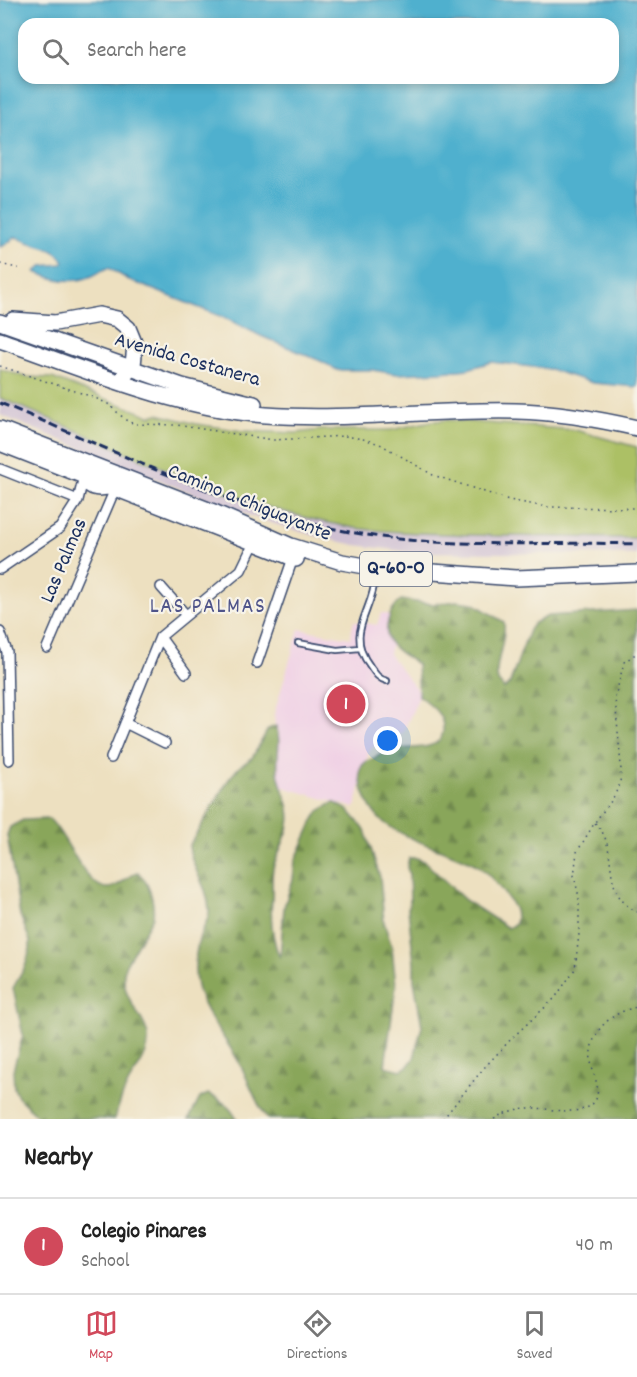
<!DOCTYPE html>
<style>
:root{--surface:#fff;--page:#f6f6f6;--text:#222;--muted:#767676;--line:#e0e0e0;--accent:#d1495b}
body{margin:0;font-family:Dekko,sans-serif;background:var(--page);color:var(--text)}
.you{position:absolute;left:388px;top:741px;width:21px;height:21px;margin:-15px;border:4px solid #fff;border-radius:50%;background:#1a73e8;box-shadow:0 0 0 9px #1a73e833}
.badge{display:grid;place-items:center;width:39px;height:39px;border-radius:50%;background:var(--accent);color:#fff;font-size:20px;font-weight:700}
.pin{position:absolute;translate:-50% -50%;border:3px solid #fff;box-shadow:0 2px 6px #0006}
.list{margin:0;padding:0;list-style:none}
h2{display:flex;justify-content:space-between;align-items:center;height:78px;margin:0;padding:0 24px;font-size:26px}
h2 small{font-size:20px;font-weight:400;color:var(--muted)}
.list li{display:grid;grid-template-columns:39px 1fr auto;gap:18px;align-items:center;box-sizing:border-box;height:96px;padding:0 24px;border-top:2px solid var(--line)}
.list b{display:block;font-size:22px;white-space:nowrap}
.list p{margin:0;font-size:20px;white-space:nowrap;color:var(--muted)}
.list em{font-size:20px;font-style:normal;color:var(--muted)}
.icon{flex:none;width:33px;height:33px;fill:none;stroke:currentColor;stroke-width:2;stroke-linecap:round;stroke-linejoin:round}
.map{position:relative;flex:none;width:637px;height:1119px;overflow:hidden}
.search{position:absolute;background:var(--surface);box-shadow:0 3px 9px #0003;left:18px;right:18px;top:18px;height:66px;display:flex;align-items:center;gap:15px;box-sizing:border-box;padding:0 21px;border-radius:18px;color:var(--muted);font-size:22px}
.sheet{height:174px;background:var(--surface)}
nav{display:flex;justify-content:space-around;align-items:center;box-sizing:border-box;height:84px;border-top:2px solid var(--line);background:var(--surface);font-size:16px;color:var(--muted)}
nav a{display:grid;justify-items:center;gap:3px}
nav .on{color:var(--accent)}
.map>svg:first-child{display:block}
.built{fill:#f0d0e5}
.railway{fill:#cebed2}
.green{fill:#acc065;stroke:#647862;stroke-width:1.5}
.forest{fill:url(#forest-firs);stroke:#526a5c;stroke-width:1.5}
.water{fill:#4fb0ce;stroke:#357096;stroke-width:1.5;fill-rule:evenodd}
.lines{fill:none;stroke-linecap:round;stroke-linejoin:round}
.lane-casing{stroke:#3a4a6d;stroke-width:8}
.street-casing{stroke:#3a4a6d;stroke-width:12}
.primary-casing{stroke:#3a4a6d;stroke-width:18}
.path{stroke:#3a4a6d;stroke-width:1.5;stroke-dasharray:1.5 4.5;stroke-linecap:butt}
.lane{stroke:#fff;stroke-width:4.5}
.street{stroke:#fff;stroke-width:9}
.primary{stroke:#fff;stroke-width:15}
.rail{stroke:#1b2f5e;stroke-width:3;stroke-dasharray:9 4.5;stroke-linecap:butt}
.labels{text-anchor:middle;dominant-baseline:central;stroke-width:4.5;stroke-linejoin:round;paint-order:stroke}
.shield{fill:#f7f3e8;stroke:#5d6a87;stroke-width:1.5}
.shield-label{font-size:20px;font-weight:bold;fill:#1b2f5e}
.street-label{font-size:21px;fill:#1b2f5e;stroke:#f7f3e8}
.neighbourhood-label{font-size:22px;letter-spacing:1.5px;fill:#4f548a;stroke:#f7f3e8}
</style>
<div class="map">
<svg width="637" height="1119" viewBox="0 0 637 1119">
<defs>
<pattern id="forest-firs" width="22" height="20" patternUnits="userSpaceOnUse" patternTransform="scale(1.5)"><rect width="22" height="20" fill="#89a65a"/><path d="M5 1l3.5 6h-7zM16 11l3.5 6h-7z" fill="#6f884e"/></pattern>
</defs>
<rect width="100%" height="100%" fill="#f7f3e8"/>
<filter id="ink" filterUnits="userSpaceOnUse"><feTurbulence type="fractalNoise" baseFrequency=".0167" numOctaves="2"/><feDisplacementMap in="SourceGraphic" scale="12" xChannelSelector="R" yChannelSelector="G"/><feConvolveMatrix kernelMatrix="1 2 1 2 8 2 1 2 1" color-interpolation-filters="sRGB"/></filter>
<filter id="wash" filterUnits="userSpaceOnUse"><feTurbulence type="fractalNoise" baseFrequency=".008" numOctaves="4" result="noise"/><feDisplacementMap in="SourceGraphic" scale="24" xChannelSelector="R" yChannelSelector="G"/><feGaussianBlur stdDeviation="1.35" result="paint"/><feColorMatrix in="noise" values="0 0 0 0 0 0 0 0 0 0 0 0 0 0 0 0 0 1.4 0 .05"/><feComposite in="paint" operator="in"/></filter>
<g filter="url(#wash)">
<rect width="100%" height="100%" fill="#ede0c0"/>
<!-- built -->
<path class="built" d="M 381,613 L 396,616 L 389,654 L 420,694 L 403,733 L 379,741 L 369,751 L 355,808 L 280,786 L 274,714 L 299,629 L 350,638 L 354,621 L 377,625 Z"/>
<!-- railway -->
<path class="railway" d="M 0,398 L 183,477 L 268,506 L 312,518 L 353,527 L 382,531 L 487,536 L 637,538 L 637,555 L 411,552 L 355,545 L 315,536 L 261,520 L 174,486 L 0,415 Z"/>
<!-- green -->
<path class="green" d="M 0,369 L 26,377 L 52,378 L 150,416 L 158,414 L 196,424 L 243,431 L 297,433 L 321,430 L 391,430 L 432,421 L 449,420 L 575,430 L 637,447 L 637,538 C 573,537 509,537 446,534 C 415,533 385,532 355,528 C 229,507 117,445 0,398 Z"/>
<!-- forest -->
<path class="forest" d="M 401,600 L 432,604 L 457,601 L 473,603 L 504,622 C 507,639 493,666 498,681 C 498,682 504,688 504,689 L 510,683 L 529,630 L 534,623 L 548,616 L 637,610 L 637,1119 L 268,1119 C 255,1103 250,1084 241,1066 C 225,1034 194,1007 195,968 C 195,958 197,946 200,936 C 203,928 209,920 209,911 C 209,887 191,869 189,846 L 229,779 L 239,767 L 252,758 L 268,729 L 276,726 C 282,741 276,756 278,771 C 280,790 293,805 289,825 C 286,840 277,853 273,868 C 271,879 273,890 272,900 C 270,921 272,939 280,958 L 284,907 L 293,879 L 295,861 L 314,819 L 319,811 L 334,802 L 348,810 L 365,830 L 380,877 L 384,922 L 392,948 L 396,986 L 385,1066 L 401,1070 L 408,1066 L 414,1058 L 422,1026 L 414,981 L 414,963 L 408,909 L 410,900 L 409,874 L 407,867 L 409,858 L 417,858 L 425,862 L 465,900 L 508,928 L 515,924 C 518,911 513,905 506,896 C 498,885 488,873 478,866 C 468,859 455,856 444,851 C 423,844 400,835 382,821 C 371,812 366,800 362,787 C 361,781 359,774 360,769 C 363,762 369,760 374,758 C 380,755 385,752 391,750 C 406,746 440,753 443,732 C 445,714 431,706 419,696 L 417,664 C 409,658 396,652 390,643 C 382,630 390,608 401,600 Z
M 49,819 C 66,832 85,890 109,888 C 120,887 127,876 137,872 C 149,880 155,903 153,917 L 125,966 C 117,1001 151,1018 148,1043 C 147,1058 135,1071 128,1084 C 122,1096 118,1107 115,1119 L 40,1119 L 18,1097 L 14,1088 L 13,1070 L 23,1035 L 13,988 L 25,967 L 30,949 L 30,941 L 20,915 L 7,835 L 10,827 L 23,820 Z
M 208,1094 C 221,1099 231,1108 237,1119 L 189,1119 L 200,1098 Z"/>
<!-- water -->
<path class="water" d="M 0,0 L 637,0 L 637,387 L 593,383 L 549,369 L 491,362 L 468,369 L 441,372 L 397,374 L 372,370 L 337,370 L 323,362 L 261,336 L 225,318 L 129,280 L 109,268 C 102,269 99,273 92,276 C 73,284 55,281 36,272 L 42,266 L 62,264 L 64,262 C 57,246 30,246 17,237 C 10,239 8,245 0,247 ZM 24,24 L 613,24 L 613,78 L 24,78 Z"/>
</g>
<g filter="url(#ink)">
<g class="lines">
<!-- lane casing -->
<g class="lane-casing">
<path id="lane" d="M 375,577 C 374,611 344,632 370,666 C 375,673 378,679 387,681
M 298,643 L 337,650 L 360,648"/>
</g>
<!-- street casing -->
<g class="street-casing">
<path id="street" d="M 0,469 L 78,500
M 83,481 C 89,493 101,492 113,489
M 0,569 L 60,528 L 78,500 L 84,476
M 161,587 L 186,615
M 0,632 L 7,652 L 9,760
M 160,637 L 186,673
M 47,648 L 115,489
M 257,663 L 293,558
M 125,723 L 165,743
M 111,758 L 160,637 L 241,570 L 254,543"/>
</g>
<!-- primary casing -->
<g class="primary-casing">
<path id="primary" d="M 13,320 L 55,323 L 99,315 L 117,319 L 128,328 L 135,345 L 133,365 L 124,376
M 0,322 L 182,386 L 254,404
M 0,340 C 86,370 174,408 266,415 C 349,421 432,409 516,411 C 556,412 598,419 637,428
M 0,429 L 216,513 L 291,546 L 342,562 L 377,568 L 516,578 L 637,573
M 0,443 L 296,559"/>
</g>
<!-- path -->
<path class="path" d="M 0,264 L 21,269
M 0,366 L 93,397 L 108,404 L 127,421 L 135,424 L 176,425 L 274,440 L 345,436 L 363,439 L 380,444 L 433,475 L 509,500 L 546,507 L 637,508
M 595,823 C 622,849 597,891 637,912
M 443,1119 L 483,1069 L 513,1037 L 555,998 L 575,969 L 579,934 L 579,897 L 574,876 L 577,852 L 597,819 L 612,800 L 620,784 L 621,766 L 615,698 L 624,662 L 637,653
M 494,1119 C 505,1112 517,1108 529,1108 C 547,1107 582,1119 595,1101 C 602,1089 592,1073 591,1061 C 588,1032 611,1012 637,1007"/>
<!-- lane -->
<use href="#lane" class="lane"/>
<!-- street -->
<use href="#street" class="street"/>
<!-- primary -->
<use href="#primary" class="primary"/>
<!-- rail -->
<path class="rail" d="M 0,403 C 115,450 228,509 350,532 C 443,550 543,541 637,544"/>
</g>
</g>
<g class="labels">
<!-- shield labels -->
<rect class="shield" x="360" y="552" width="72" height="34" rx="4.5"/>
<g class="shield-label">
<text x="396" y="569">Q-60-O</text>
</g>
<!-- street labels -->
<g class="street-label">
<text transform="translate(187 361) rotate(16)">Avenida Costanera</text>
<text transform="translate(249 504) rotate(22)">Camino a Chiguayante</text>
<text transform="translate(65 561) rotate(-67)">Las Palmas</text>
</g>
<!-- neighbourhood labels -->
<g class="neighbourhood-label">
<text x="208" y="607">LAS PALMAS</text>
</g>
</g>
</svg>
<div class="you"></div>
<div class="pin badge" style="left:346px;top:704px">1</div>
<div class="search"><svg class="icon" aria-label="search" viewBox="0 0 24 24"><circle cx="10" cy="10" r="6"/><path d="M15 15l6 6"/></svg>Search here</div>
</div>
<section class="sheet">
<h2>Nearby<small></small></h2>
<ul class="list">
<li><span class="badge">1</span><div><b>Colegio Pinares</b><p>School</p></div><em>40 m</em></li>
</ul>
</section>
<nav>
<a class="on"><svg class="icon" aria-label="map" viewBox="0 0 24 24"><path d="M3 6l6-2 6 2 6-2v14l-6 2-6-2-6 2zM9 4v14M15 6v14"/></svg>Map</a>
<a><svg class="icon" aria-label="directions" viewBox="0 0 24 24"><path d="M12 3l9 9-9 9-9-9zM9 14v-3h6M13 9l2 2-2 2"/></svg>Directions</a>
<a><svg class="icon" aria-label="saved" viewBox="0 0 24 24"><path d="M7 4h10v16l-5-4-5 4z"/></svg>Saved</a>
</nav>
